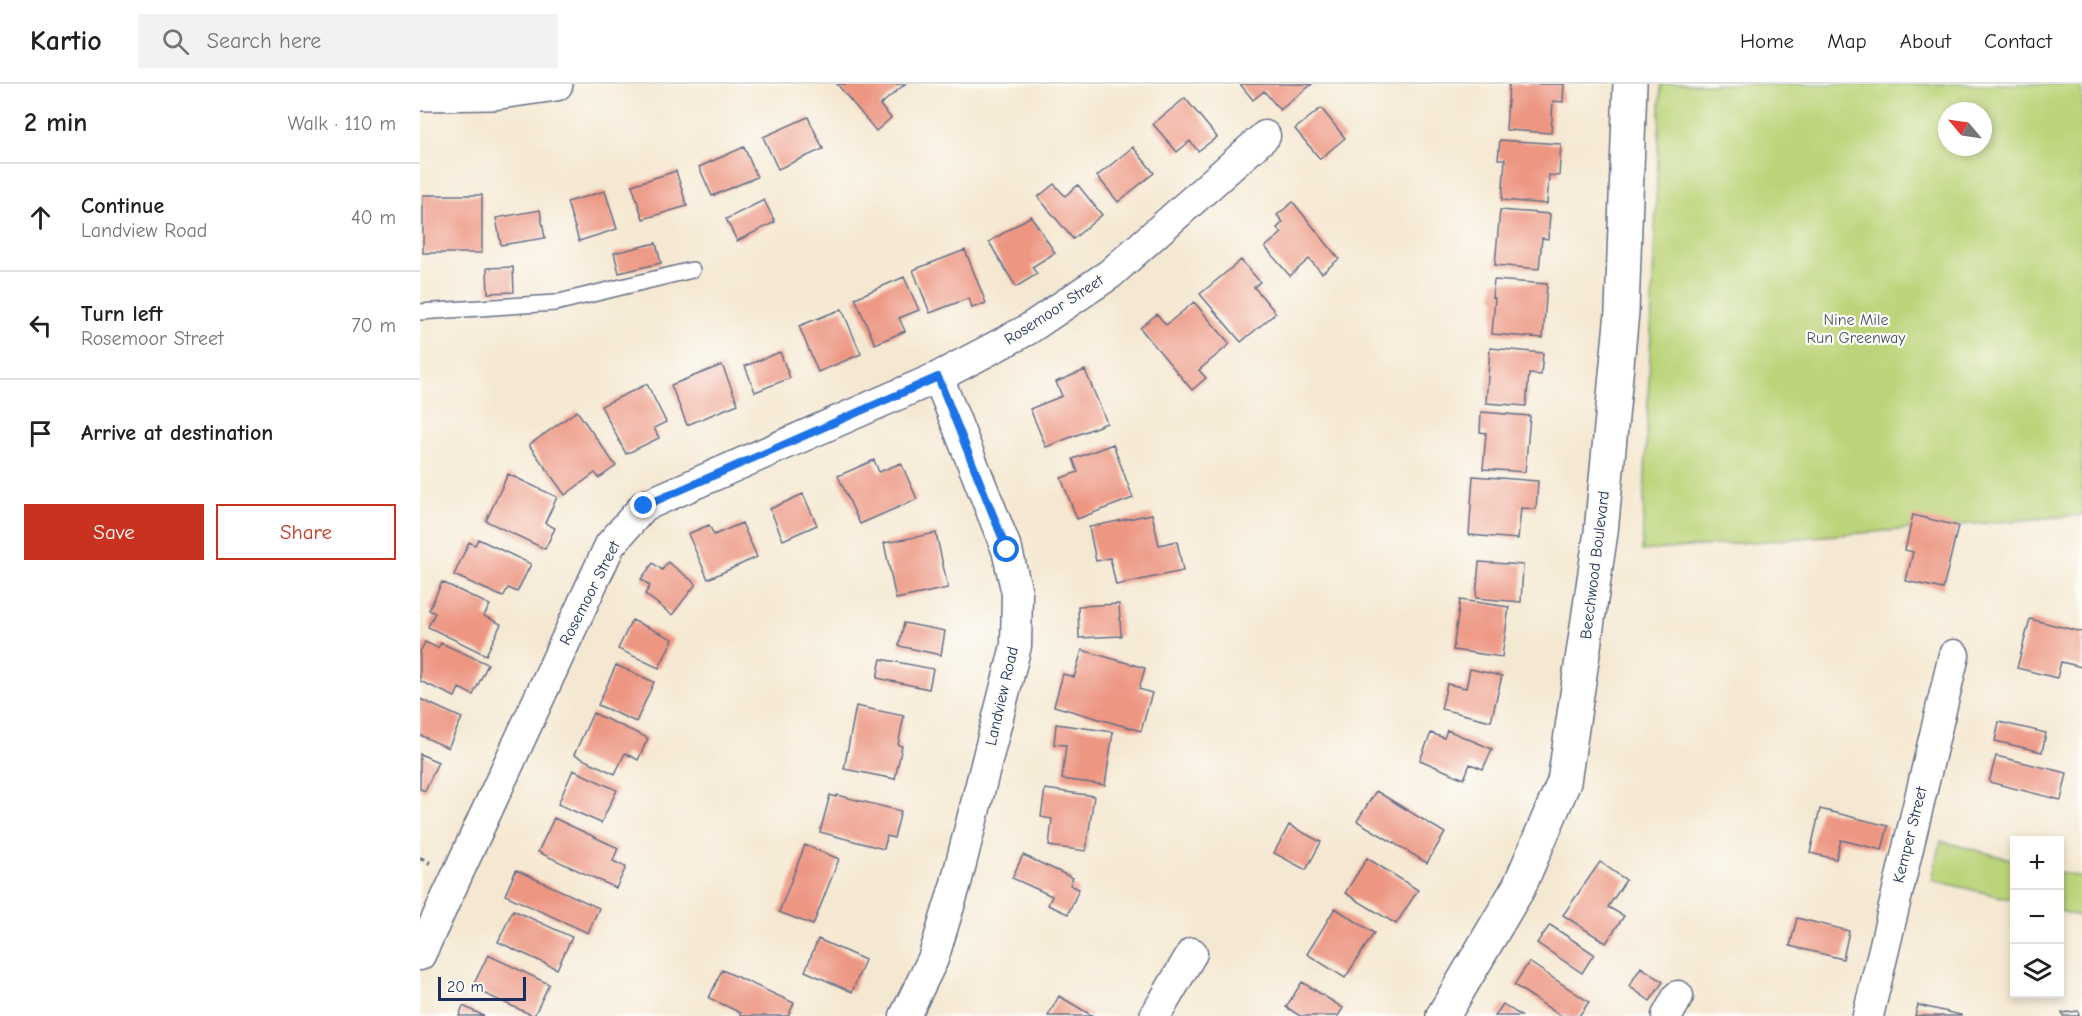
<!DOCTYPE html>
<meta charset="utf-8">
<style>
:root{--surface:#fff;--page:#f2f2f2;--text:#202124;--muted:#757577;--line:#e0e0e0;--accent:#c8321e}
body{margin:0;font-family:"Comic Neue",sans-serif;background:var(--page);color:var(--text)}
.controls{position:absolute;right:18px;bottom:18px;display:grid;overflow:hidden;border-radius:0px;box-shadow:0 3px 9px #0003}
.controls button{width:54px;height:54px;display:grid;place-items:center;padding:0;border:0;border-bottom:2px solid var(--line);background:var(--surface);color:var(--text);font:30px sans-serif}
.compass{position:absolute;left:1518px;top:18px;width:54px;height:54px;border-radius:50%;background:var(--surface);box-shadow:0 3px 9px #0003;rotate:299deg}
.scale{position:absolute;left:18px;bottom:15px;width:88px;box-sizing:border-box;padding-left:6px;border:3px solid #1b2f5e;border-top:0;font-size:16px;line-height:21px;white-space:nowrap;color:#1b2f5e;-webkit-text-stroke:4px #fdfcf7;paint-order:stroke}
.stop{position:absolute;width:18px;height:18px;margin:-14px;border:4px solid #1a73e8;border-radius:50%;background:#fff}
.stop.end{background:#1a73e8;border-color:#fff;box-shadow:0 2px 6px #0008}
.list{margin:0;padding:0;list-style:none}
h2{display:flex;justify-content:space-between;align-items:center;height:78px;margin:0;padding:0 24px;font-size:26px}
h2 small{font-size:20px;font-weight:400;color:var(--muted)}
.list li{display:grid;grid-template-columns:39px 1fr auto;gap:18px;align-items:center;box-sizing:border-box;height:108px;padding:0 24px;border-top:2px solid var(--line)}
.list b{display:block;font-size:22px;white-space:nowrap}
.list p{margin:0;font-size:20px;white-space:nowrap;color:var(--muted)}
.list em{font-size:20px;font-style:normal;color:var(--muted)}
.actions{display:flex;gap:12px;padding:18px 24px}
.actions a{flex:1;padding:14px 0;border:2px solid var(--accent);border-radius:0px;text-align:center;font-size:21px;color:var(--accent)}
.actions .main{background:var(--accent);color:#fff}
.icon{flex:none;width:33px;height:33px;fill:none;stroke:currentColor;stroke-width:2;stroke-linecap:round;stroke-linejoin:round}
.map{position:relative;flex:none;width:1662px;height:932px;overflow:hidden}
header{display:flex;align-items:center;gap:36px;box-sizing:border-box;height:84px;padding:0 30px;background:var(--surface);border-bottom:2px solid var(--line)}
header strong{font-size:28px}
nav{display:flex;gap:33px;margin-inline-start:auto;font-size:21px}
.search{width:420px;height:54px;background:var(--page);display:flex;align-items:center;gap:15px;box-sizing:border-box;padding:0 21px;border-radius:0px;color:var(--muted);font-size:22px}
main{display:flex}
aside{flex:1;background:var(--surface)}
.map>svg:first-child{display:block}
.green{fill:#bcd479;stroke:#6c826c;stroke-width:1.5;fill-rule:evenodd}
.building{fill:#ed9783}
.lines{fill:none;stroke-linecap:round;stroke-linejoin:round}
.service-casing{stroke:#677087;stroke-width:18}
.minor-casing{stroke:#677087;stroke-width:33}
.tertiary-casing{stroke:#677087;stroke-width:36}
.path{stroke:#677087;stroke-width:4;stroke-dasharray:4.5 4.5;stroke-linecap:butt}
.service{stroke:#fff;stroke-width:15}
.minor{stroke:#fff;stroke-width:30}
.tertiary{stroke:#fff;stroke-width:33}
.route{stroke:#1a73e8;stroke-width:8}
.labels{text-anchor:middle;dominant-baseline:central;stroke-width:4.5;stroke-linejoin:round;paint-order:stroke}
.street-label{font-size:16px;fill:#1b2f5e;stroke:#fdfcf7}
.park-label{font-size:16px;fill:#435865;stroke:#fdfcf7}
</style>
<header>
<strong>Kartio</strong>
<div class="search"><svg class="icon" aria-label="search" viewBox="0 0 24 24"><circle cx="10" cy="10" r="6"/><path d="M15 15l6 6"/></svg>Search here</div>
<nav><a>Home</a><a>Map</a><a>About</a><a>Contact</a></nav>
</header>
<main>
<aside>
<h2>2 min<small>Walk · 110 m</small></h2>
<ul class="list">
<li><svg class="icon" aria-label="ahead" viewBox="0 0 24 24"><path d="M12 20V5M6 11l6-6 6 6"/></svg><div><b>Continue</b><p>Landview Road</p></div><em>40 m</em></li>
<li><svg class="icon" aria-label="left" viewBox="0 0 24 24"><path d="M17 20v-9H6M10 6l-5 5 5 5"/></svg><div><b>Turn left</b><p>Rosemoor Street</p></div><em>70 m</em></li>
<li><svg class="icon" aria-label="arrive" viewBox="0 0 24 24"><path d="M6 21V4h12l-3 4 3 4H6"/></svg><div><b>Arrive at destination</b></div></li>
</ul>
<div class="actions"><a class="main">Save</a><a>Share</a></div>
</aside>
<div class="map">
<svg width="1662" height="932" viewBox="0 0 1662 932">
<rect width="100%" height="100%" fill="#fdfcf7"/>
<filter id="ink" filterUnits="userSpaceOnUse"><feTurbulence type="fractalNoise" baseFrequency=".0167" numOctaves="2"/><feDisplacementMap in="SourceGraphic" scale="12" xChannelSelector="R" yChannelSelector="G"/><feConvolveMatrix kernelMatrix="1 2 1 2 8 2 1 2 1" color-interpolation-filters="sRGB"/></filter>
<filter id="wash" filterUnits="userSpaceOnUse"><feTurbulence type="fractalNoise" baseFrequency=".008" numOctaves="4" result="noise"/><feDisplacementMap in="SourceGraphic" scale="24" xChannelSelector="R" yChannelSelector="G"/><feGaussianBlur stdDeviation="1.35" result="paint"/><feColorMatrix in="noise" values="0 0 0 0 0 0 0 0 0 0 0 0 0 0 0 0 0 1.4 0 .05"/><feComposite in="paint" operator="in"/></filter>
<g filter="url(#wash)">
<rect width="100%" height="100%" fill="#f5e8d2"/>
<!-- green -->
<path class="green" d="M 1241,0 L 1662,0 L 1662,431 L 1222,467 ZM 1527,27 L 1563,27 L 1563,63 L 1527,63 Z
M 1521,757 L 1594,776 L 1594,816 L 1512,796 Z
M 1640,788 L 1662,793 L 1662,833 L 1640,827 Z"/>
<g id="blocks">
<!-- building -->
<path class="building" d="M 417,0 L 485,0 L 460,21 L 471,34 L 456,47 Z
M 820,0 L 892,0 L 860,26 L 844,7 L 833,16 Z
M 1089,0 L 1144,0 L 1143,18 L 1133,17 L 1131,49 L 1086,46 Z
M 765,14 L 797,53 L 778,67 L 770,57 L 757,68 L 733,40 Z
M 901,24 L 925,54 L 900,75 L 875,45 Z
M 388,33 L 403,65 L 358,85 L 343,53 Z
M 1080,56 L 1141,60 L 1139,92 L 1129,91 L 1127,120 L 1082,116 L 1085,75 L 1078,75 Z
M 324,63 L 337,93 L 292,112 L 279,83 Z
M 713,63 L 734,89 L 698,118 L 677,92 Z
M 256,87 L 267,122 L 223,135 L 212,101 Z
M 634,100 L 645,112 L 658,101 L 682,131 L 653,155 L 618,113 Z
M 185,107 L 197,145 L 159,157 L 147,118 Z
M 3,111 L 62,111 L 62,169 L 3,169 Z
M 344,116 L 355,138 L 317,157 L 306,135 Z
M 873,118 L 919,175 L 902,189 L 889,175 L 870,192 L 845,163 L 862,149 L 857,144 L 863,138 L 857,131 Z
M 120,126 L 125,154 L 81,161 L 76,134 Z
M 1080,126 L 1130,130 L 1128,155 L 1122,154 L 1119,185 L 1075,181 Z
M 611,132 L 635,169 L 612,183 L 617,190 L 596,203 L 569,158 Z
M 236,159 L 241,179 L 199,189 L 194,169 Z
M 545,166 L 566,219 L 552,224 L 549,214 L 510,229 L 493,186 Z
M 821,176 L 840,198 L 834,203 L 856,229 L 821,258 L 780,210 Z
M 93,183 L 94,208 L 68,209 L 67,184 Z
M 484,193 L 499,226 L 479,234 L 485,247 L 455,260 L 435,214 Z
M 1074,196 L 1127,200 L 1123,254 L 1072,250 L 1075,214 L 1072,213 Z
M 774,218 L 810,260 L 779,286 L 786,294 L 772,306 L 720,244 L 737,230 L 746,241 Z
M 422,225 L 441,270 L 398,288 L 379,242 Z
M 1070,264 L 1123,269 L 1121,291 L 1109,290 L 1106,322 L 1066,319 Z
M 360,268 L 370,294 L 335,308 L 325,282 Z
M 302,281 L 318,320 L 267,341 L 251,301 Z
M 665,286 L 687,339 L 626,363 L 610,325 L 642,312 L 636,298 Z
M 227,300 L 246,338 L 234,344 L 239,354 L 206,370 L 181,322 Z
M 157,327 L 196,382 L 179,394 L 175,389 L 145,411 L 109,361 Z
M 1061,328 L 1110,332 L 1105,388 L 1063,385 L 1066,349 L 1060,348 Z
M 693,360 L 713,414 L 657,435 L 641,394 L 658,388 L 653,375 Z
M 454,376 L 459,388 L 481,379 L 497,415 L 440,440 L 418,392 Z
M 88,390 L 137,413 L 125,439 L 135,444 L 125,465 L 66,437 Z
M 1053,392 L 1118,397 L 1116,425 L 1101,424 L 1098,455 L 1049,451 Z
M 383,410 L 397,441 L 363,456 L 350,425 Z
M 732,430 L 739,461 L 757,457 L 763,487 L 696,501 L 690,474 L 676,477 L 669,443 Z
M 1493,431 L 1538,442 L 1523,505 L 1486,497 L 1493,468 L 1485,466 Z
M 322,439 L 337,473 L 288,495 L 268,450 L 289,441 L 294,451 Z
M 516,449 L 528,504 L 476,515 L 464,459 Z
M 58,455 L 111,480 L 97,508 L 88,504 L 83,513 L 34,491 L 49,458 L 55,461 Z
M 248,478 L 276,500 L 252,531 L 225,510 L 230,502 L 221,495 L 233,479 L 242,486 Z
M 1059,478 L 1103,481 L 1101,518 L 1056,514 Z
M 22,498 L 70,521 L 64,532 L 81,540 L 66,571 L 8,543 L 15,529 L 9,526 Z
M 1040,516 L 1089,523 L 1082,573 L 1033,566 Z
M 699,520 L 701,552 L 659,554 L 658,522 Z
M 1610,535 L 1662,548 L 1662,583 L 1641,578 L 1637,594 L 1597,584 Z
M 212,536 L 253,555 L 239,584 L 198,565 Z
M 484,539 L 525,547 L 521,571 L 479,562 Z
M 5,558 L 18,564 L 21,559 L 68,580 L 53,611 L 39,604 L 35,613 L 0,597 L 0,568 Z
M 662,566 L 725,584 L 719,605 L 732,609 L 721,647 L 634,622 L 643,590 L 654,593 Z
M 461,575 L 513,585 L 509,605 L 457,594 Z
M 196,581 L 234,598 L 216,638 L 178,621 Z
M 1050,585 L 1082,592 L 1071,637 L 1021,625 L 1027,600 L 1046,604 Z
M 0,615 L 42,634 L 28,664 L 0,651 Z
M 436,622 L 484,632 L 478,661 L 482,662 L 475,695 L 424,685 Z
M 173,629 L 228,654 L 218,676 L 205,669 L 195,690 L 154,671 Z
M 1579,638 L 1626,649 L 1622,668 L 1575,657 Z
M 636,640 L 693,648 L 685,701 L 642,695 L 646,661 L 634,660 Z
M 1027,646 L 1072,665 L 1063,685 L 1050,680 L 1044,695 L 1000,676 L 1011,649 L 1024,654 Z
M 0,670 L 18,678 L 5,707 L 0,705 Z
M 1576,672 L 1647,689 L 1641,716 L 1569,698 Z
M 153,686 L 197,706 L 181,739 L 138,720 Z
M 625,705 L 674,712 L 666,767 L 629,762 L 632,735 L 621,733 Z
M 956,707 L 1025,749 L 1007,779 L 937,737 Z
M 410,711 L 416,713 L 417,711 L 481,727 L 474,754 L 467,752 L 464,765 L 400,748 Z
M 1400,725 L 1468,742 L 1462,766 L 1421,756 L 1416,775 L 1390,769 Z
M 134,734 L 198,764 L 193,777 L 206,783 L 196,804 L 118,768 Z
M 869,741 L 901,758 L 886,786 L 854,769 Z
M 385,761 L 419,775 L 393,841 L 359,828 Z
M 603,771 L 653,794 L 650,801 L 659,805 L 648,830 L 628,821 L 632,812 L 592,794 Z
M 947,774 L 998,806 L 976,840 L 925,809 Z
M 1180,778 L 1206,796 L 1188,823 L 1204,832 L 1186,859 L 1143,831 Z
M 96,786 L 179,824 L 168,849 L 85,811 Z
M 915,824 L 954,849 L 925,894 L 887,870 Z
M 93,826 L 152,853 L 137,885 L 78,858 Z
M 1377,834 L 1429,847 L 1423,875 L 1370,862 Z
M 1130,841 L 1174,870 L 1162,889 L 1117,859 Z
M 398,855 L 445,876 L 432,908 L 385,887 Z
M 68,871 L 129,900 L 114,932 L 52,904 Z
M 1109,878 L 1169,918 L 1159,932 L 1141,932 L 1094,901 Z
M 1221,883 L 1243,898 L 1230,917 L 1209,902 Z
M 302,886 L 374,919 L 368,932 L 319,932 L 321,929 L 289,914 Z
M 882,898 L 923,924 L 918,932 L 880,932 L 866,923 Z
M 639,912 L 673,932 L 628,932 Z
M 1083,920 L 1101,932 L 1075,932 Z
M 1498,921 L 1541,931 L 1541,932 L 1495,932 Z
M 43,922 L 64,932 L 39,932 Z
M 1658,927 L 1659,932 L 1643,932 L 1642,929 Z"/>
</g>
</g>
<g filter="url(#ink)">
<use href="#blocks" fill-opacity="0" stroke="#677087" stroke-width="1.5"/>
<g class="lines">
<!-- service casing -->
<g class="service-casing">
<path id="service" d="M 0,228 L 135,219 L 272,186"/>
</g>
<!-- minor casing -->
<g class="minor-casing">
<path id="minor" d="M 0,871 L 190,461 L 224,422 L 518,293 L 607,246 L 690,190 L 845,52
M 485,932 L 513,875 L 536,799 L 596,562 L 597,509 L 587,466 L 518,293
M 735,932 L 772,869
M 1247,932 L 1258,912
M 1448,932 L 1534,571"/>
</g>
<!-- tertiary casing -->
<g class="tertiary-casing">
<path id="tertiary" d="M 0,10 L 73,9 L 136,0
M 1023,932 L 1099,803 L 1144,698 L 1181,448 L 1202,228 L 1210,0"/>
</g>
<!-- path -->
<path class="path" d="M 0,774 L 10,779"/>
<!-- service -->
<use href="#service" class="service"/>
<!-- minor -->
<use href="#minor" class="minor"/>
<!-- tertiary -->
<use href="#tertiary" class="tertiary"/>
</g>
</g>
<g class="lines" filter="url(#ink)">
<!-- route -->
<path class="route" d="M 224,422 L 518,293 L 587,466"/>
</g>
<g class="labels">
<!-- street labels -->
<g class="street-label">
<text transform="translate(634 226) rotate(-33)">Rosemoor Street</text>
<text transform="translate(1175 481) rotate(-83)">Beechwood Boulevard</text>
<text transform="translate(170 509) rotate(-63)">Rosemoor Street</text>
<text transform="translate(582 612) rotate(-77)">Landview Road</text>
<text transform="translate(1490 751) rotate(-76)">Kemper Street</text>
</g>
<!-- park labels -->
<g class="park-label">
<text x="1436" y="236">Nine Mile<tspan x="1436" dy="18">Run Greenway</tspan></text>
</g>
</g>
</svg>
<div class="controls">
<button>+</button>
<button>−</button>
<button><svg class="icon" aria-label="layers" viewBox="0 0 24 24"><path d="M12 4l9 5-9 5-9-5zM3 14l9 5 9-5"/></svg></button>
</div>
<svg class="compass" viewBox="-18 -18 36 36"><path d="M0-13l5 13h-10z" fill="#e53935"/><path d="M0 13l5-13h-10z" fill="#757577"/></svg>
<div class="scale">20 m</div>
<div class="stop" style="left:587px;top:466px"></div>
<div class="stop end" style="left:224px;top:422px"></div>
</div>
</main>
